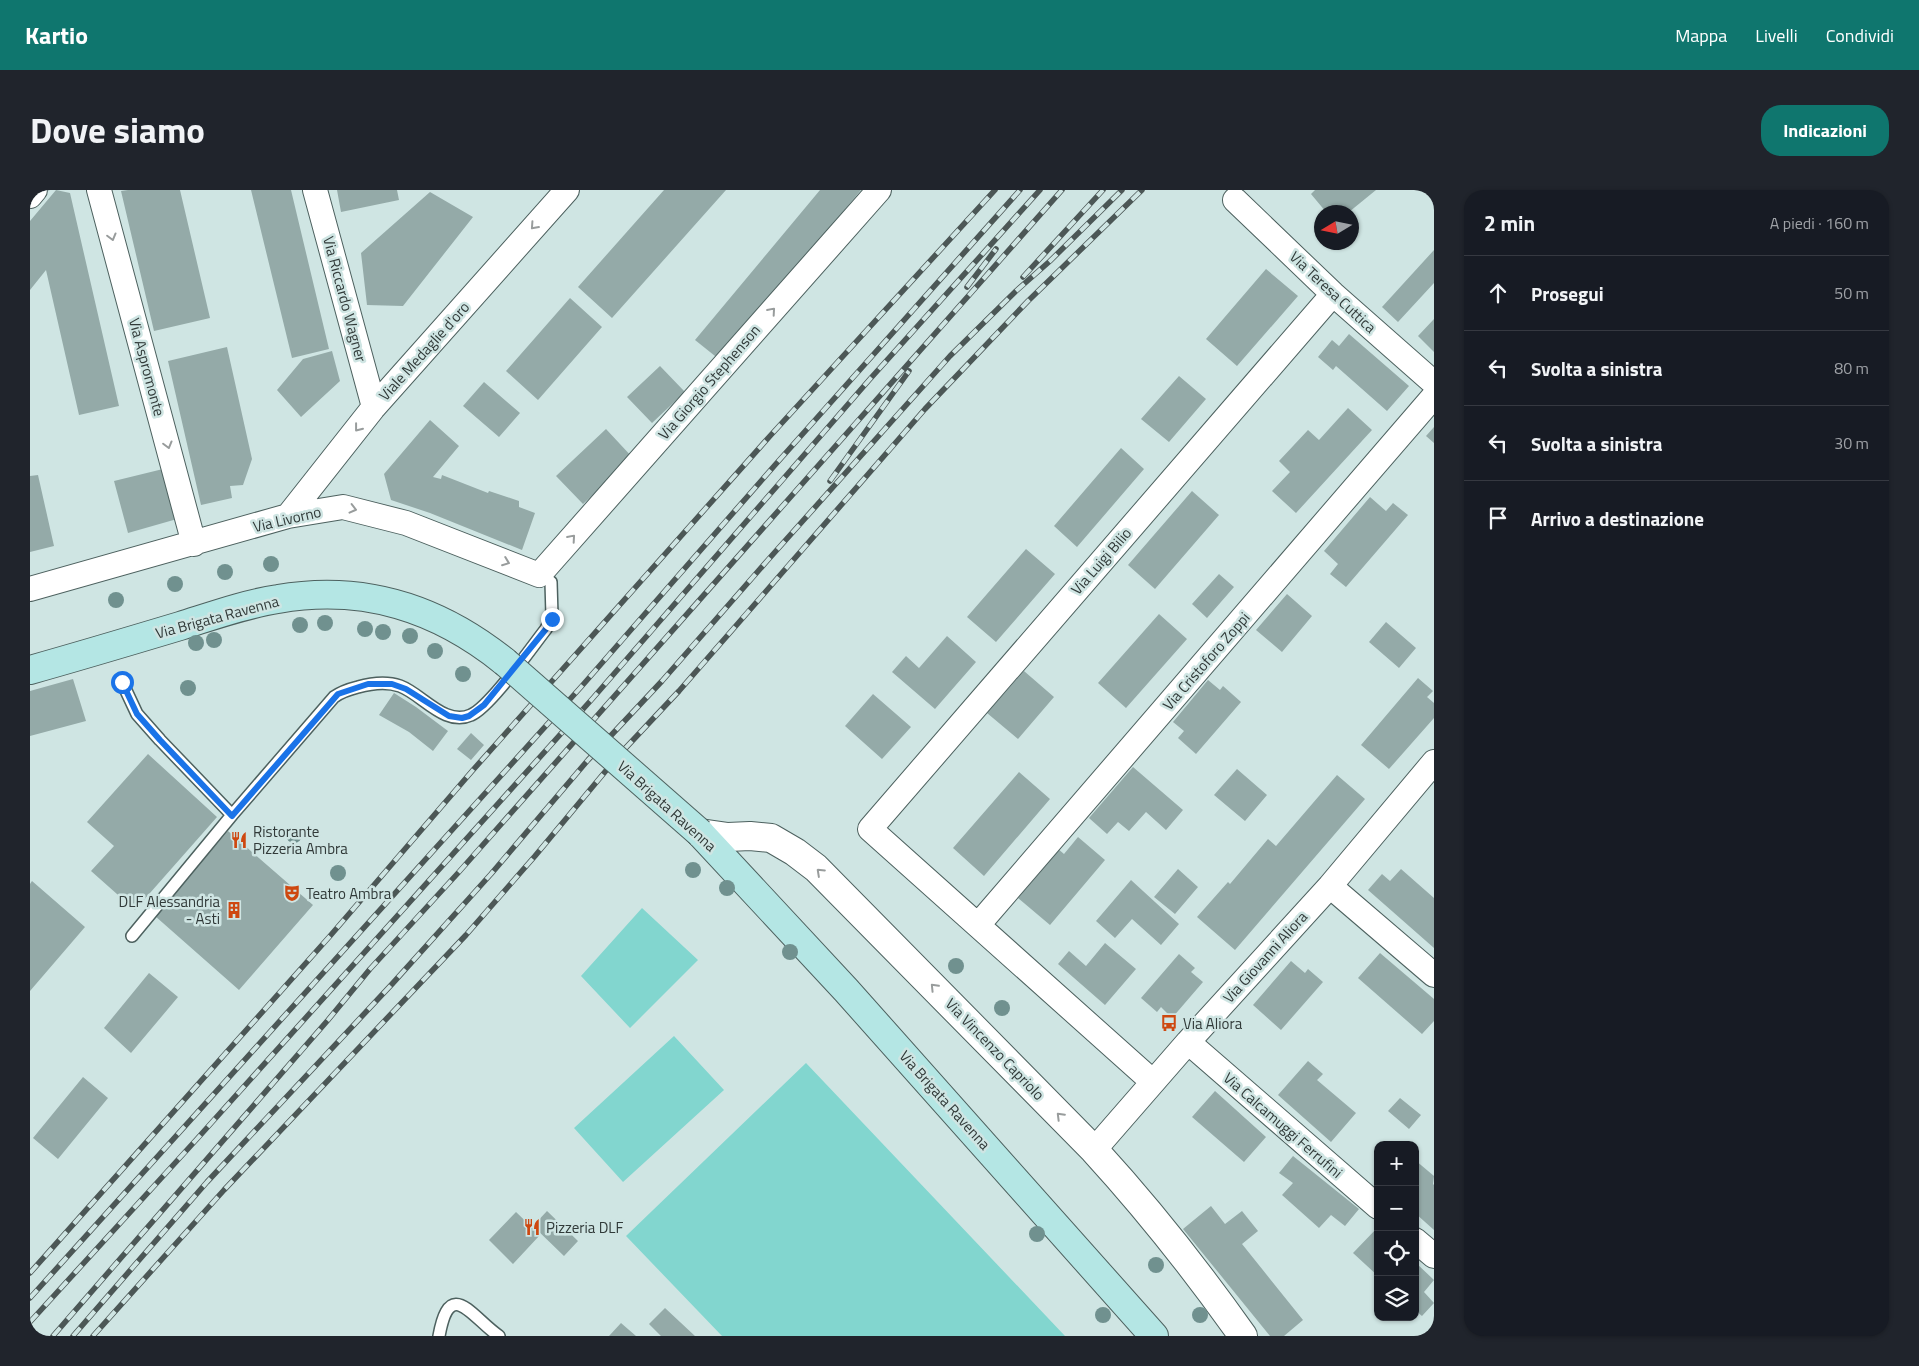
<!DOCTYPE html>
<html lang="it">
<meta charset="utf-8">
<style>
:root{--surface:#171b24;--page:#20242c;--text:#f1f3f6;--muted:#9ea1a6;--line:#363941;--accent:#0f766e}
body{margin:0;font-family:"Titillium Web",sans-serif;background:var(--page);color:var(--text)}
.controls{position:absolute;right:15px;bottom:15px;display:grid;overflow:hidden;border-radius:10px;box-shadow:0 1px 4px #0004}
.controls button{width:45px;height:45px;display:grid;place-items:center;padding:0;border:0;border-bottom:1px solid var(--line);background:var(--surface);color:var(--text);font:25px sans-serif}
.compass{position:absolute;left:1284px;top:15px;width:45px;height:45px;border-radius:50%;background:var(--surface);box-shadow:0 1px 4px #0004;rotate:260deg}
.stop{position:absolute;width:15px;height:15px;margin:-11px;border:4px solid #1a73e8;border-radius:50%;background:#fff}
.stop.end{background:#1a73e8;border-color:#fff;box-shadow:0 1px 5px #0008}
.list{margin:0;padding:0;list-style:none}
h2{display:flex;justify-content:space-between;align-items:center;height:65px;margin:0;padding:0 20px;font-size:21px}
h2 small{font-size:16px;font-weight:400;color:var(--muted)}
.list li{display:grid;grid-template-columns:32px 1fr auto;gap:15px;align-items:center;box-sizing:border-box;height:75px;padding:0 20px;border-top:1px solid var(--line)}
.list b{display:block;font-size:19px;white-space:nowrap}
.list em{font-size:16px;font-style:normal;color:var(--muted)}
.icon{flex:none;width:28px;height:28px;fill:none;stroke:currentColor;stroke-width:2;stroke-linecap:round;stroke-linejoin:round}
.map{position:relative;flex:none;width:1404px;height:1146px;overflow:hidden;border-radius:20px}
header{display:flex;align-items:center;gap:30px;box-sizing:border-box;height:70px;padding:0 25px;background:var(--accent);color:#fff}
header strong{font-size:24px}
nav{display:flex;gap:28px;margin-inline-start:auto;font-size:18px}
.intro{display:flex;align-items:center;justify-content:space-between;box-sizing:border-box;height:120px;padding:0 30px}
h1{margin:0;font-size:35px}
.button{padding:12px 22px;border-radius:20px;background:var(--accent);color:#fff;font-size:18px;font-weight:700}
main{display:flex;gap:30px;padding:0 30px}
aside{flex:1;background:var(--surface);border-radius:20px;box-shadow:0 1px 4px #0004}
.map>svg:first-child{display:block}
.green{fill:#82d6cf}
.building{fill:#94aaa8}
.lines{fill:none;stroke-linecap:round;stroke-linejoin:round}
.service-casing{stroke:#4d615f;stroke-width:14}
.minor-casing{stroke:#4d615f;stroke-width:26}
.tertiary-casing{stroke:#4d615f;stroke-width:30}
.secondary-casing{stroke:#4d615f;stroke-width:30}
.service{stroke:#fff;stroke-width:11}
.minor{stroke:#fff;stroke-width:24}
.tertiary{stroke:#fff;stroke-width:28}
.secondary{stroke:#b4e6e4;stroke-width:28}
.rail-casing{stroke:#4c5756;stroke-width:5.5}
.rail{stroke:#cfe5e3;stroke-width:4;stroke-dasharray:11;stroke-linecap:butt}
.secondary-bridge-casing{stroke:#4d615f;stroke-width:30;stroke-linecap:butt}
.secondary-bridge{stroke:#b4e6e4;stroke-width:28}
.tree{fill:#70918f}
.oneway{stroke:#989c9c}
.route{stroke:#1a73e8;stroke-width:6}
.labels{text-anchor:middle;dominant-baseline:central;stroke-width:5;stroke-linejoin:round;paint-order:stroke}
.street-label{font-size:15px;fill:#313a39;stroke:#cfe5e3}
.poi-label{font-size:15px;fill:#313a39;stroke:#cfe5e3;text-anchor:start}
</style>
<header>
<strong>Kartio</strong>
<nav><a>Mappa</a><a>Livelli</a><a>Condividi</a></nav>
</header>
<div class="intro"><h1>Dove siamo</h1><a class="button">Indicazioni</a></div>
<main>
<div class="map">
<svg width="1404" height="1146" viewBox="0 0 1404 1146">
<rect width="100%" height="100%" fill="#cfe5e3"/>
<!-- green -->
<path class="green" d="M 612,718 L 668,770 L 600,838 L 551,786 Z
M 644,846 L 694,900 L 593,992 L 544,938 Z
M 776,873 L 1035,1146 L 692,1146 L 596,1046 Z"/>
<!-- building -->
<path class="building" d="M 26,0 L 40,3 L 89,216 L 49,225 L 16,80 L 0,100 L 0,31 Z
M 98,0 L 150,0 L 180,128 L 124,141 L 91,1 Z
M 221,0 L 261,0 L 299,159 L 262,168 Z
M 307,0 L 367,0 L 369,10 L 311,22 Z
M 634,0 L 696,0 L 582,128 L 548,97 Z
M 790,0 L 831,0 L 690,170 L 665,150 Z
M 1285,0 L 1346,0 L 1319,22 L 1296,22 L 1281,4 Z
M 400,2 L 443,27 L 373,116 L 337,115 L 331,63 Z
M 1404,60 L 1404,93 L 1368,132 L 1352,117 Z
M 1236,79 L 1268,106 L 1207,176 L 1176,149 Z
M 540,108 L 572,137 L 508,210 L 476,181 Z
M 1404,129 L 1404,162 L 1388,146 Z
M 1319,144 L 1379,196 L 1357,221 L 1306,176 L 1303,180 L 1288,167 L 1302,150 L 1309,156 Z
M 197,157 L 222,269 L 213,295 L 200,296 L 202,308 L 171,315 L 138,171 Z
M 302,161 L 310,191 L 271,227 L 247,200 L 273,169 Z
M 630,176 L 655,202 L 622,233 L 597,207 Z
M 1149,186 L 1176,209 L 1139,252 L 1111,229 Z
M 454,192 L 490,223 L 469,247 L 433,216 Z
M 1318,218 L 1342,240 L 1266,323 L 1242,301 L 1260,282 L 1249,271 L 1278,240 L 1289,250 Z
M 400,230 L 429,256 L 403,287 L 411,289 L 412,285 L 458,303 L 459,301 L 489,311 L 489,317 L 505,323 L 492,360 L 400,323 L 361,310 L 354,284 Z
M 1404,237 L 1404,253 L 1396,246 Z
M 576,239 L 603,268 L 553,314 L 526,286 Z
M 1091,258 L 1114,279 L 1047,357 L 1024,336 Z
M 133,279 L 147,329 L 98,343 L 84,291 Z
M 8,285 L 24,356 L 0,362 L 0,286 Z
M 1162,301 L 1189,325 L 1125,399 L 1098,375 Z
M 1340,307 L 1356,321 L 1363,313 L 1378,325 L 1316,397 L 1300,384 L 1308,374 L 1294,361 Z
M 996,359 L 1025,384 L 966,452 L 937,427 Z
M 1189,384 L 1204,397 L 1177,428 L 1162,414 Z
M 1257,404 L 1282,426 L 1252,462 L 1226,440 Z
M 1129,424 L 1157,449 L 1096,518 L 1068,493 Z
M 1356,432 L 1386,458 L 1369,478 L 1339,452 Z
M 917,446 L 946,472 L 905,519 L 862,482 L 876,466 L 889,478 Z
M 994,481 L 1024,507 L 988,549 L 957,523 Z
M 1388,488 L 1403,501 L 1397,507 L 1404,513 L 1404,528 L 1359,579 L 1331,555 Z
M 43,489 L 56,531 L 0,546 L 0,501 Z
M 1178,490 L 1190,500 L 1193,496 L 1211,512 L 1166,564 L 1148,548 L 1154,541 L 1143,532 Z
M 364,503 L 386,517 L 418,541 L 403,561 L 379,542 L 349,525 Z
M 843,504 L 881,537 L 852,569 L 815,536 Z
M 441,543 L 454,555 L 441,570 L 427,559 Z
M 118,564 L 187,627 L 105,720 L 61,681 L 84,656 L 57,632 Z
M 1103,577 L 1153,620 L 1136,640 L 1116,622 L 1099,641 L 1088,632 L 1077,644 L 1059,628 Z
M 1207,579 L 1237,605 L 1215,631 L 1184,605 Z
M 989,582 L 1020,609 L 954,686 L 923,658 Z
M 1307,585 L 1335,609 L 1205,760 L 1167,727 L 1198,692 L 1200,694 L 1238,649 L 1246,656 Z
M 198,641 L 283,715 L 209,800 L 125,726 Z
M 1048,647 L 1075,670 L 1020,735 L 988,708 L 1012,680 L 1009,678 L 1027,658 L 1034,664 Z
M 1148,679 L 1168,697 L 1145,724 L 1124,707 Z
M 1371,679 L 1404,708 L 1404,758 L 1338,700 L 1352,684 L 1360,691 Z
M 1101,690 L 1149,734 L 1131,755 L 1102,729 L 1085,748 L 1066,731 Z
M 2,691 L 55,737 L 0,801 L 0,694 Z
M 1075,753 L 1106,779 L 1075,815 L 1028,774 L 1039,761 L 1056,776 Z
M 1350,763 L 1404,809 L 1404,831 L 1392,844 L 1328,788 Z
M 1149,764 L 1165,778 L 1161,782 L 1173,792 L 1142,828 L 1131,817 L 1127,822 L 1111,808 Z
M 1261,771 L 1275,783 L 1278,779 L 1293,792 L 1251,840 L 1223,815 Z
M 119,783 L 148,807 L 101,863 L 74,838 Z
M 1278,871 L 1293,884 L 1287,890 L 1326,923 L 1301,952 L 1248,905 Z
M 53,887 L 78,908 L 28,969 L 3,948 Z
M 1185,901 L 1236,947 L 1214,972 L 1162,927 Z
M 1370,908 L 1391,925 L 1379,939 L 1358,921 Z
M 1263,966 L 1329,1019 L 1315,1036 L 1301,1025 L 1289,1038 L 1252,1005 L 1263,993 L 1249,983 Z
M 1385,970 L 1404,986 L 1403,994 L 1404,995 L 1404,1040 L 1385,1023 Z
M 1181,1016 L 1195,1034 L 1212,1021 L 1228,1041 L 1212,1054 L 1273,1130 L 1254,1146 L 1240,1146 L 1153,1039 Z
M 517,1021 L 548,1051 L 534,1066 L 503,1036 Z
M 486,1022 L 510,1045 L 483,1074 L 459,1050 Z
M 1348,1037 L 1348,1086 L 1323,1063 Z
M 1385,1072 L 1404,1090 L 1394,1102 L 1404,1113 L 1392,1126 L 1385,1120 Z
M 635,1118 L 665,1146 L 631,1146 L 619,1134 Z
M 591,1133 L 606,1146 L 579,1146 Z"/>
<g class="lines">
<!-- service casing -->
<g class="service-casing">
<path id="service" d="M 92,492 L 107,524 L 130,550 L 202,625 L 304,507 C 311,502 320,499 328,497 C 342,493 356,491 370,496 C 392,504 415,537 441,525 C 460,517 501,458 516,439 L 522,426 L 521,392 L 509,385
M 102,746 L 202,625
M 409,1146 C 420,1085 442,1128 469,1146"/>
</g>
<!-- minor casing -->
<g class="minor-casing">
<path id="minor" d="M 69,0 L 164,354
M 285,0 L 344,217
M 0,6 L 5,0
M 1205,10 L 1303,104 L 1404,193
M 258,326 L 344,217 L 537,0
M 0,399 L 258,326 L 313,317 L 376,333 L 509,385 L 849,0
M 1300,696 L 1404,785
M 948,735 L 1404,206
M 1158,852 L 1348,1017
M 1123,892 L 840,639 L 1303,104
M 1064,960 L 1158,852 L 1300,696 L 1404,572
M 1385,1050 L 1404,1066"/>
</g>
<!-- tertiary casing -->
<g class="tertiary-casing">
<path id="tertiary" d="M 670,643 L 698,647 L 720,646 L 741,648 L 765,662 L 786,678 L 1064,960 C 1118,1019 1167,1081 1213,1146"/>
</g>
<!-- secondary casing -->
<g class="secondary-casing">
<path id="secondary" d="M 0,480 C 50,466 100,451 150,436 C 182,426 215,414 248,409 C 334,394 408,418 475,472
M 670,643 L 816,800 L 1124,1146"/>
</g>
<!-- service -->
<use href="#service" class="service"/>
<!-- minor -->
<use href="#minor" class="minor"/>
<!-- tertiary -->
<use href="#tertiary" class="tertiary"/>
<!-- secondary -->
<use href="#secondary" class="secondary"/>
<!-- rail casing -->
<g class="rail-casing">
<path id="rail" d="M 993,87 L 1073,0
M 937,97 L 966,59
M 800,291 L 879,181
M 0,1083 L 300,746 L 443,580 L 740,246 L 965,0
M 0,1108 L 551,497 L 745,275 L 990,0
M 0,1132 L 166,950 L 563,508 L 840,189 L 1010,0
M 23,1146 L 298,830 L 340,779 L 428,683 L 1032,0
M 43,1146 L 177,992 L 363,793 L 461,684 L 558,570 L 632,491 L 737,371 L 920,166 L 986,101 L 1020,71 L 1092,0
M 63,1146 L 194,1000 L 436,745 L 505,666 L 589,565 L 649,501 L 895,219 L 998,111 L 1112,0"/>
</g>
<!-- rail -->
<use href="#rail" class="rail"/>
<!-- secondary-bridge casing -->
<g class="secondary-bridge-casing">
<path id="secondary-bridge" d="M 475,472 L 670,643"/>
</g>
<!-- secondary-bridge -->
<use href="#secondary-bridge" class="secondary-bridge"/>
</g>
<!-- trees -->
<g class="tree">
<circle cx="241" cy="374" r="8"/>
<circle cx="195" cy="382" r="8"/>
<circle cx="145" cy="394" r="8"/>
<circle cx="86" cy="410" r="8"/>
<circle cx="295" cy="433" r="8"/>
<circle cx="270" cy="435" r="8"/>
<circle cx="335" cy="439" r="8"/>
<circle cx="353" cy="442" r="8"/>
<circle cx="380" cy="446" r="8"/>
<circle cx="184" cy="450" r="8"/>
<circle cx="166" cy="453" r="8"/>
<circle cx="405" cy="461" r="8"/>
<circle cx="433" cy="484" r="8"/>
<circle cx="158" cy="498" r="8"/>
<circle cx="264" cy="645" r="8"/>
<circle cx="663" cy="680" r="8"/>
<circle cx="308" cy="683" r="8"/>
<circle cx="697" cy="698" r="8"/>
<circle cx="760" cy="762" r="8"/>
<circle cx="926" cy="776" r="8"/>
<circle cx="972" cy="818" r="8"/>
<circle cx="1007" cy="1044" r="8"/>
<circle cx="1126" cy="1075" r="8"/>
<circle cx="1073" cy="1125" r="8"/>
<circle cx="1170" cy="1125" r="8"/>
</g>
<!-- one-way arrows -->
<defs><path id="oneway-chevron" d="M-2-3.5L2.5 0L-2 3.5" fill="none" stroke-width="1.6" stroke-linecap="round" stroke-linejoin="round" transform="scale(1.25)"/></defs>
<g class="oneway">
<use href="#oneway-chevron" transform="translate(504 36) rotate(132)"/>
<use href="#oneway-chevron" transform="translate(82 47) rotate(75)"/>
<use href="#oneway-chevron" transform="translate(742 121) rotate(-49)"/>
<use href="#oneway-chevron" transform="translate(328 238) rotate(128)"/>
<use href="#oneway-chevron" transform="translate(138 255) rotate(75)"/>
<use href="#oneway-chevron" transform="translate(323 319) rotate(14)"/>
<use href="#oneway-chevron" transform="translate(542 348) rotate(-49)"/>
<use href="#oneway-chevron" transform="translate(476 372) rotate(21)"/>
<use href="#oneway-chevron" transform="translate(790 682) rotate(-137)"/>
<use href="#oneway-chevron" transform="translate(904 797) rotate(-134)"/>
<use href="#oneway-chevron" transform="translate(1030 926) rotate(-135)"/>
</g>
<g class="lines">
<!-- route -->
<path class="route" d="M 92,492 L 107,524 L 130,550 L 202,626 L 308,504 L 338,494 L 362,494 L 376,499 L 419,526 L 432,528 L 439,526 L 454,515 L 516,439 L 522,429"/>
</g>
<!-- icons -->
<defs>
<g id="restaurant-bare" transform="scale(1.35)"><path d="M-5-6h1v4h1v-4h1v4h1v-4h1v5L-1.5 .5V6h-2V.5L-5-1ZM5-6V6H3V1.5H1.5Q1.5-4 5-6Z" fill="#ce4810" stroke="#cfe5e3" stroke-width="2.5" paint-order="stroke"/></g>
<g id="theatre-bare" transform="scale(1.35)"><path d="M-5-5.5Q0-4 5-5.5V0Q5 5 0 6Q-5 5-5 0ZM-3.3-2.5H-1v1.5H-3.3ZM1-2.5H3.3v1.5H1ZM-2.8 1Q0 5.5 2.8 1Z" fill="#ce4810" stroke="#cfe5e3" stroke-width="2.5" paint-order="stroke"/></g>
<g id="building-bare" transform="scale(1.35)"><path d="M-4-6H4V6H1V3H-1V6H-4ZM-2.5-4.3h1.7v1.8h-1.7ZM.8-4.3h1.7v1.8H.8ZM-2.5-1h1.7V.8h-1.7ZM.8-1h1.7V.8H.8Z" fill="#ce4810" stroke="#cfe5e3" stroke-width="2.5" paint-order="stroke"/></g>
<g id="bus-bare" transform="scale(1.35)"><path d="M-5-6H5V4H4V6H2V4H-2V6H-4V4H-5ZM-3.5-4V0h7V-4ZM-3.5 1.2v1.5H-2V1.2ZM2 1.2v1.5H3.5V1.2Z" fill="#ce4810" stroke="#cfe5e3" stroke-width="2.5" paint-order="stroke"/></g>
</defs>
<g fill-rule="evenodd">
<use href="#restaurant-bare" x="209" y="650"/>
<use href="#theatre-bare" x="262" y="703"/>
<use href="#building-bare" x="204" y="720"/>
<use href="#bus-bare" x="1139" y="833"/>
<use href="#restaurant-bare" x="502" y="1037"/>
</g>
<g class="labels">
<!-- street labels -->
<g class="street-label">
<text transform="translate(1303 102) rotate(43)">Via Teresa Cuttica</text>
<text transform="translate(315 109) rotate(75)">Via Riccardo Wagner</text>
<text transform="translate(394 161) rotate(-48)">Viale Medaglie d'oro</text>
<text transform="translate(117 177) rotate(75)">Via Aspromonte</text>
<text transform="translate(679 192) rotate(-49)">Via Giorgio Stephenson</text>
<text transform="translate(257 329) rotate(-13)">Via Livorno</text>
<text transform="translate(1071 371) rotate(-49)">Via Luigi Bilio</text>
<text transform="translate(187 427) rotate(-15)">Via Brigata Ravenna</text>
<text transform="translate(1176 471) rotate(-49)">Via Cristoforo Zoppi</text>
<text transform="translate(637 616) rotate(42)">Via Brigata Ravenna</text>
<text transform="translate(1235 767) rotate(-48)">Via Giovanni Aliora</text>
<text transform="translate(965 859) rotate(46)">Via Vincenzo Capriolo</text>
<text transform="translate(915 910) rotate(48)">Via Brigata Ravenna</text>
<text transform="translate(1253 935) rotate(41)">Via Calcamuggi Ferrufini</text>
</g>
<!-- poi labels -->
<g class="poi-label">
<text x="223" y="641">Ristorante<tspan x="223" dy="17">Pizzeria Ambra</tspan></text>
<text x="276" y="703">Teatro Ambra</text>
<text x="190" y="711" text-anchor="end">DLF Alessandria<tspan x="190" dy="17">- Asti</tspan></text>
<text x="1153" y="833">Via Aliora</text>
<text x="516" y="1037">Pizzeria DLF</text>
</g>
</g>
</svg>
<div class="controls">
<button>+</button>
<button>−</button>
<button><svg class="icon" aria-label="locate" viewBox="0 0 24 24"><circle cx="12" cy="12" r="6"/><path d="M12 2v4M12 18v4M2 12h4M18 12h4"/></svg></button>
<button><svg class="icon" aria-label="layers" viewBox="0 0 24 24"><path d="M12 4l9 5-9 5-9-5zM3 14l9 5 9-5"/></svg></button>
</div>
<svg class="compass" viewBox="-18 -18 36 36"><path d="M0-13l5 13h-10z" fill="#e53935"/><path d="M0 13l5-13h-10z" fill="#9ea1a6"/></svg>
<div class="stop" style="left:92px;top:492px"></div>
<div class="stop end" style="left:522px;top:429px"></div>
</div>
<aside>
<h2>2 min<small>A piedi · 160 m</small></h2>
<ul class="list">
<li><svg class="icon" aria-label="ahead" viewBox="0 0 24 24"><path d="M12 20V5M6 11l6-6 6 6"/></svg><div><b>Prosegui</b></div><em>50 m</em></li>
<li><svg class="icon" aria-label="left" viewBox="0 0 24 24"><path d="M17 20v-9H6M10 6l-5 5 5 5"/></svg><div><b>Svolta a sinistra</b></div><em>80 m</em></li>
<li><svg class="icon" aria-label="left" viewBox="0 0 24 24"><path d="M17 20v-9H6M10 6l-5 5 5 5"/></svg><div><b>Svolta a sinistra</b></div><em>30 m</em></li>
<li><svg class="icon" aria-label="arrive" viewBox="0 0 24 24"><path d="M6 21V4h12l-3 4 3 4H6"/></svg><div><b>Arrivo a destinazione</b></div></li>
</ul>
</aside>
</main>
